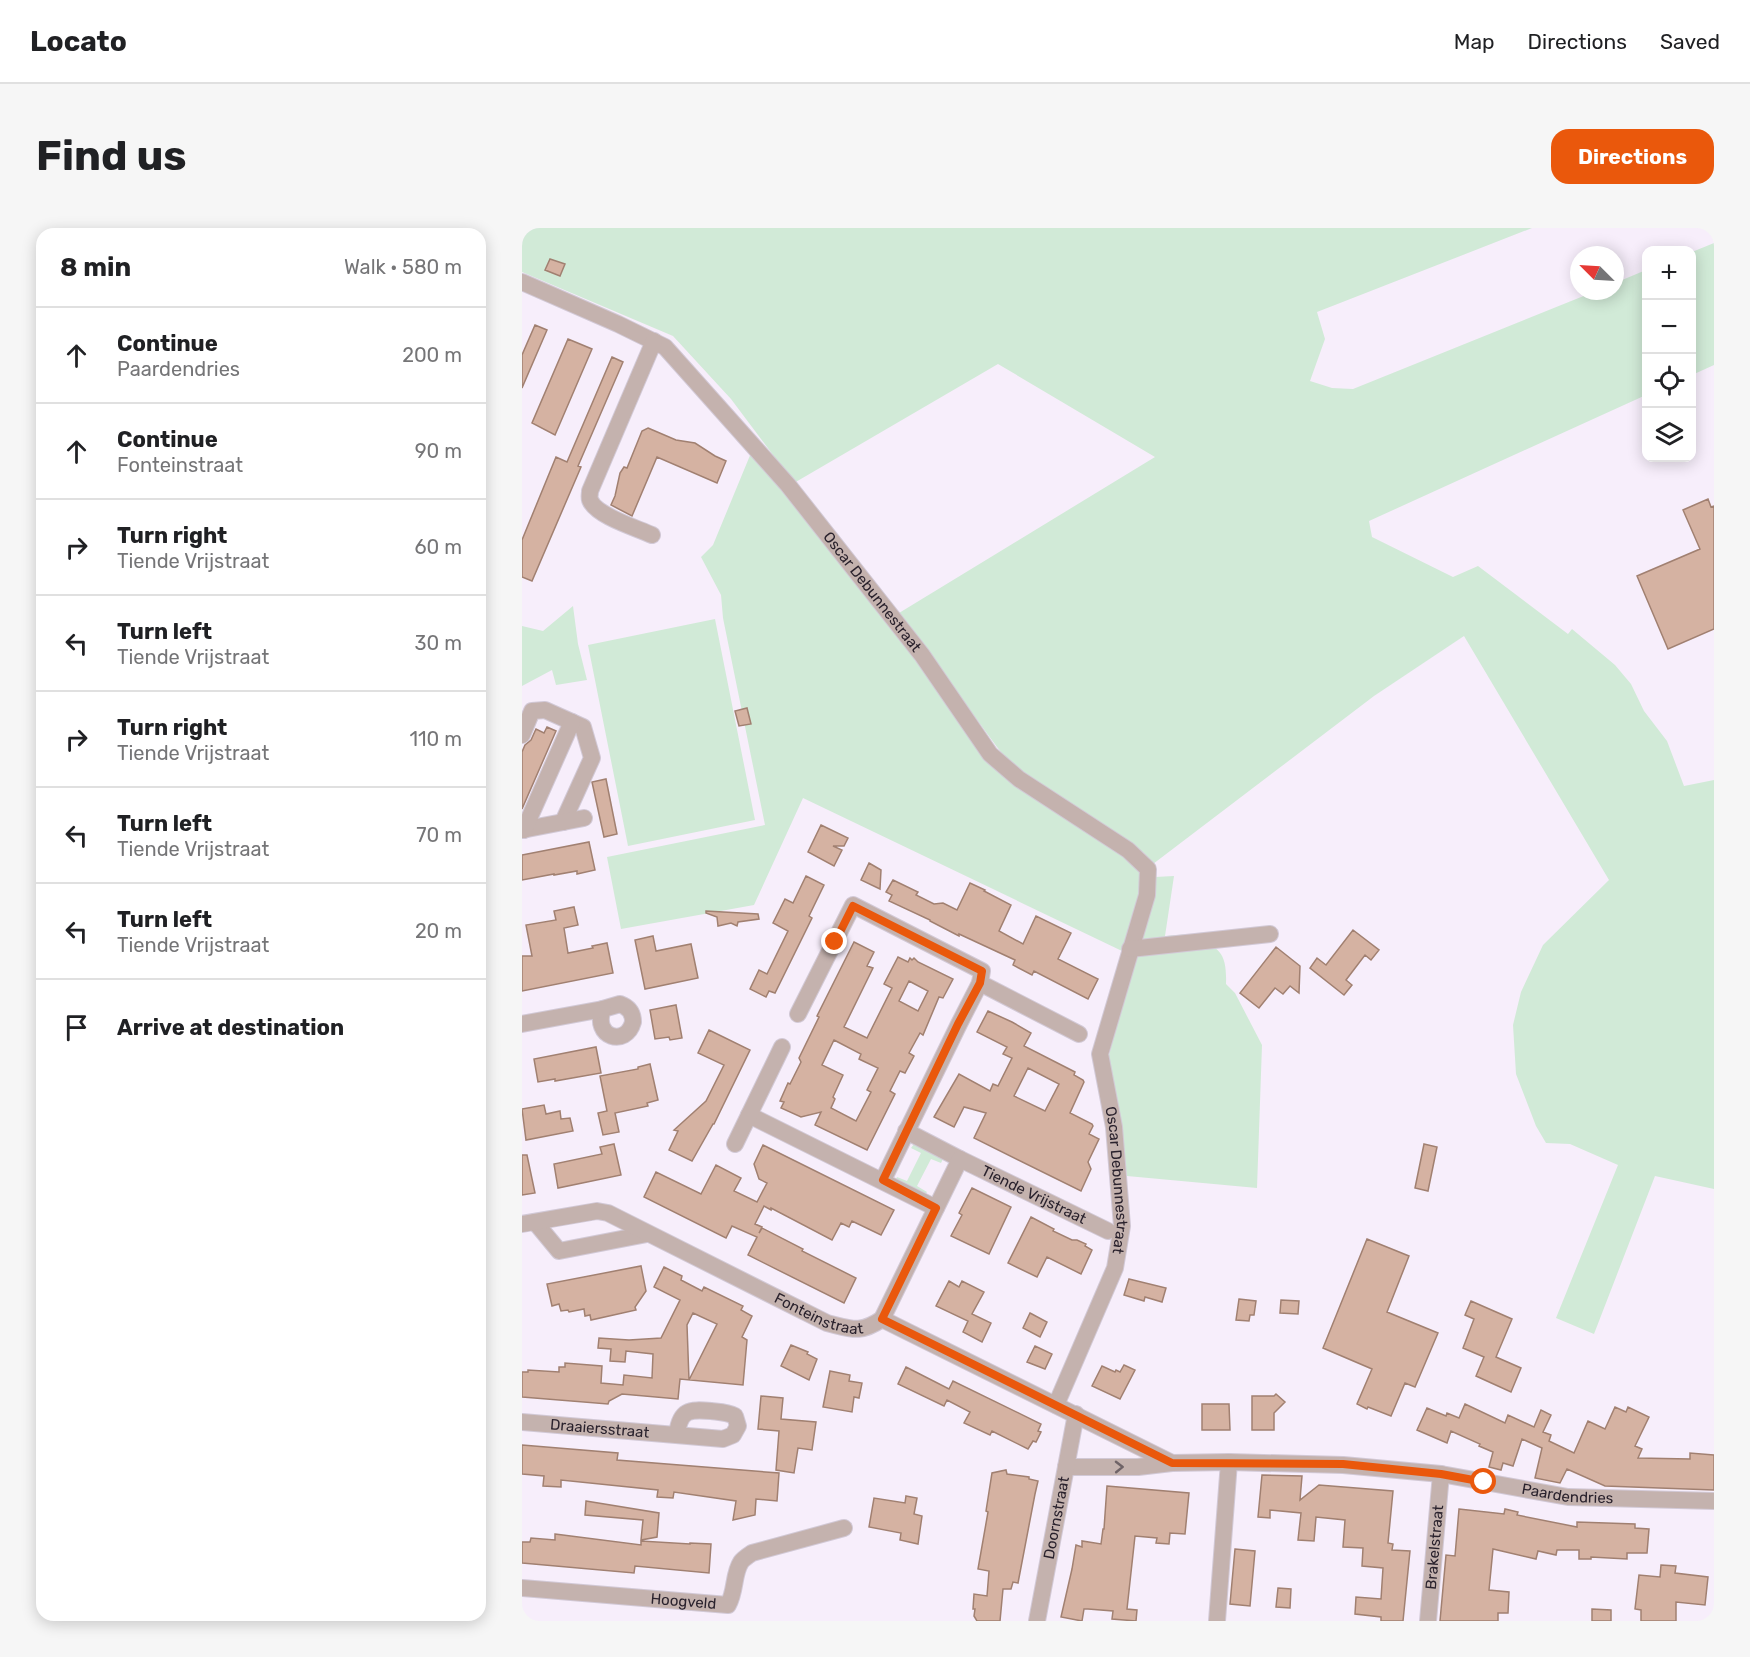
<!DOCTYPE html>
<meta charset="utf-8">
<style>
:root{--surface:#fff;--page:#f6f6f6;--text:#202124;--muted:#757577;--line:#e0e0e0;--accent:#ea580c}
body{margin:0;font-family:Rubik,sans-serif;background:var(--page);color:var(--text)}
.controls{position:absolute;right:18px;top:18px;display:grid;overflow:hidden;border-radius:12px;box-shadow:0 3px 15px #0003}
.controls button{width:54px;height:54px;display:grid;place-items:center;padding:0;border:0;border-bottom:2px solid var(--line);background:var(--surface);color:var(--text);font:30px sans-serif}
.compass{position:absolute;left:1048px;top:18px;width:54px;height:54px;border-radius:50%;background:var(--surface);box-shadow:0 3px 15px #0003;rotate:294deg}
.stop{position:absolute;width:18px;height:18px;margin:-14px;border:4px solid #ea580c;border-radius:50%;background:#fff}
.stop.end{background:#ea580c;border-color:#fff;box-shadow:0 2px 6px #0008}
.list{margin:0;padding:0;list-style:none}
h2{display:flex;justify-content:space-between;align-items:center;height:78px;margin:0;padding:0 24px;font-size:26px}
h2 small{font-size:20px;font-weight:400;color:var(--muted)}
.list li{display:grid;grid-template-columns:39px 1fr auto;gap:18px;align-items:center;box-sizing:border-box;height:96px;padding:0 24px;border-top:2px solid var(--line)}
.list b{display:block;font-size:22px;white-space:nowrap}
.list p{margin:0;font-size:20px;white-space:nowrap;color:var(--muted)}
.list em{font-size:20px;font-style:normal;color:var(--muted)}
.icon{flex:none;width:33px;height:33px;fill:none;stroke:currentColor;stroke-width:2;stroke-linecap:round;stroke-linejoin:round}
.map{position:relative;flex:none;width:1192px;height:1393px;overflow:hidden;border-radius:18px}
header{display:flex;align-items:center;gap:36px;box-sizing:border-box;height:84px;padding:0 30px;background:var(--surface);border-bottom:2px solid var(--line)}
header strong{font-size:28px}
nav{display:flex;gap:33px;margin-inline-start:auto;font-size:21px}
.intro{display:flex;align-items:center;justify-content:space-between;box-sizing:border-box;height:144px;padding:0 36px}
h1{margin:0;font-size:42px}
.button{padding:15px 27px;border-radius:18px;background:var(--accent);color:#fff;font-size:21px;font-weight:700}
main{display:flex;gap:36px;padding:0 36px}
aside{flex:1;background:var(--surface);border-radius:18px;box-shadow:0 3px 15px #0003}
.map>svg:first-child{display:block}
.green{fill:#d1ead7}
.building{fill:#d5b2a2;stroke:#a18071;stroke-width:1.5;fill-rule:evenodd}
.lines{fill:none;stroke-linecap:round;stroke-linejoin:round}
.street-casing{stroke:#d2c9d6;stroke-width:18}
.street{stroke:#c4b2ae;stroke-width:16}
.oneway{stroke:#6f6367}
.route{stroke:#ea580c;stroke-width:8}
.labels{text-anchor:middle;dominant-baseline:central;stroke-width:6;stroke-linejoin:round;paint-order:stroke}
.street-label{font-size:15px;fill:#2a222d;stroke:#f7eefb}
</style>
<header>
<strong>Locato</strong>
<nav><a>Map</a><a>Directions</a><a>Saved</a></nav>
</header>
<div class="intro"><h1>Find us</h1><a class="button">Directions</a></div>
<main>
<aside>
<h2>8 min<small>Walk · 580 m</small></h2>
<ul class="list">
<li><svg class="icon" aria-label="ahead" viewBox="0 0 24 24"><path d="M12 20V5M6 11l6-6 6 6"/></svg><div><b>Continue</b><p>Paardendries</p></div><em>200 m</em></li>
<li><svg class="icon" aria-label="ahead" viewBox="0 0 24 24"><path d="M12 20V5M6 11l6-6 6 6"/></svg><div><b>Continue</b><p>Fonteinstraat</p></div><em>90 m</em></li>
<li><svg class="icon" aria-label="right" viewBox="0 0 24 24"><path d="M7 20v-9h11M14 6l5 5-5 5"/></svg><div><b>Turn right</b><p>Tiende Vrijstraat</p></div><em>60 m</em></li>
<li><svg class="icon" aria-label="left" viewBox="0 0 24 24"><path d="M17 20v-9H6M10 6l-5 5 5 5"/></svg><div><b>Turn left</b><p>Tiende Vrijstraat</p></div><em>30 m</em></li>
<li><svg class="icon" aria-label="right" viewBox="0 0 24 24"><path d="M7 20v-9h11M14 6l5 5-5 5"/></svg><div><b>Turn right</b><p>Tiende Vrijstraat</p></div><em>110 m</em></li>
<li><svg class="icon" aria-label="left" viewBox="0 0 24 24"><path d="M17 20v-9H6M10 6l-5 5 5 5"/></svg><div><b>Turn left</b><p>Tiende Vrijstraat</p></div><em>70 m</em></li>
<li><svg class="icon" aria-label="left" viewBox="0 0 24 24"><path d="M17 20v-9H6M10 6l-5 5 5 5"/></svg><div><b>Turn left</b><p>Tiende Vrijstraat</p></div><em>20 m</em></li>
<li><svg class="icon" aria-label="arrive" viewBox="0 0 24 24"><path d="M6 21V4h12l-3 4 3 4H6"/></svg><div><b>Arrive at destination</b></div></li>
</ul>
</aside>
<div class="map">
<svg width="1192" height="1393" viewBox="0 0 1192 1393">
<rect width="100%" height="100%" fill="#f7eefb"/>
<!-- green -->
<path class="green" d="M 0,0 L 1010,0 L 795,84 L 803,111 L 788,153 L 810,160 L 831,161 L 1074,63 L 1093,63 L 1093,55 L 1124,42 L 1124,167 L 847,293 L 850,309 L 931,349 L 956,338 L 1046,406 L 1050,401 L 1093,437 L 1109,456 L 1122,483 L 1145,513 L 1162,558 L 1192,552 L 1192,961 L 1133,948 L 1072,1106 L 1034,1090 L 1096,937 L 1048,916 L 1024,915 L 1014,898 L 994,846 L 991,797 L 999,764 L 1021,717 L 1087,652 L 942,408 L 852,468 L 631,636 L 622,625 L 489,536 L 475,519 L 377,385 L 633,229 L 476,136 L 272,255 L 209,171 L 151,108 L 0,44 Z
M 1192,15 L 1192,137 L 1170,147 L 1170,24 Z
M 229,225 L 234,226 L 370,397 L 466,532 L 608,628 L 620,643 L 617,673 L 600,723 L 281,570 L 232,677 L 99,701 L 85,629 L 243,597 L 201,390 L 199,367 L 179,329 L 191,317 Z
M 51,378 L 56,416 L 65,452 L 34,457 L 30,442 L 0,458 L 0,398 L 21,403 Z
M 193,391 L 233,592 L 106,618 L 66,417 Z
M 652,648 L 643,708 L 668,706 L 671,711 C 699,718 705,727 704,756 L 713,765 L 740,817 L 735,960 L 605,948 L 586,831 L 633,649 Z
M 392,916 L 421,931 L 419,935 L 409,931 L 395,958 L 405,964 L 403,967 L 373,953 L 375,949 L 385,953 L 399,925 L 389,920 Z"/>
<!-- building -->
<path class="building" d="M 28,31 L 43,36 L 38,48 L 23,42 Z
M 13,97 L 25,102 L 0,160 L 0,127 Z
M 46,111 L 70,121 L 33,207 L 10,195 Z
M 90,129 L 101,134 L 56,238 L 59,239 L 10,353 L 0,349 L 0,312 L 34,229 L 45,234 Z
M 126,200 L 154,212 L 173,215 L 193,228 L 204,233 L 195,255 L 135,229 L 110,288 L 89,277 L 93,268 L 98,245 L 102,239 L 105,240 L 120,203 Z
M 1186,271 L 1189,279 L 1192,278 L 1192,401 L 1146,421 L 1115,348 L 1178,321 L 1161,282 Z
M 225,480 L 229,496 L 217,498 L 213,483 Z
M 25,499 L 34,503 L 0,581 L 0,524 L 3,517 L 9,512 L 14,501 L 22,505 Z
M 84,551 L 95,606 L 82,609 L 70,554 Z
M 299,597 L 326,610 L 322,618 L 311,618 L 320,622 L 312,638 L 286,624 Z
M 67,614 L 73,642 L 55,646 L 55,643 L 32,647 L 32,646 L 0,652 L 0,627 Z
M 347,635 L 359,642 L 358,661 L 339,652 Z
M 284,648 L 302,657 L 287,688 L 290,690 L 253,765 L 247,763 L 244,769 L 228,761 L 237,742 L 245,746 L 266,703 L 251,695 L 263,671 L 271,675 Z
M 371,652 L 396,664 L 394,667 L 412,676 L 421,675 L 435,682 L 448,655 L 463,662 L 462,663 L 489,677 L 477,703 L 501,716 L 514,688 L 549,705 L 536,731 L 576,751 L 566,771 L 512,743 L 510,747 L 491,737 L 493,732 L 437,706 L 437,708 L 408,693 L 408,692 L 367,673 L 370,667 L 364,664 Z
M 52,679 L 56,697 L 42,700 L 46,725 L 71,720 L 70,718 L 85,715 L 91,745 L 0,763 L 0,728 L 10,728 L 4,697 L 34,692 L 32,683 Z
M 184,683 L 236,686 L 237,691 L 216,694 L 215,698 L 209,695 L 196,698 L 195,689 L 184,685 Z
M 831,702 L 857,722 L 849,732 L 843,727 L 824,752 L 830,757 L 822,767 L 788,740 L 795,730 L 804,737 Z
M 131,708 L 134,723 L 169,716 L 176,750 L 123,761 L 113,712 Z
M 332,714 L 352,724 L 345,738 L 351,740 L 322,799 L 345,810 L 370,760 L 362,756 L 376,729 L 386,734 L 388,730 L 390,732 L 392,730 L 396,734 L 431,751 L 421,770 L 417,769 L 401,807 L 398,805 L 387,825 L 392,828 L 383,845 L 378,843 L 368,863 L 373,866 L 345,922 L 293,897 L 299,884 L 279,889 L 259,880 L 262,874 L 258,873 L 266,855 L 268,856 L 279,834 L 277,830 L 297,789 L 295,788 ZM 387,753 L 406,763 L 396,783 L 377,773 ZM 312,812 L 339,826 L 337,831 L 356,840 L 345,862 L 349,864 L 334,893 L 309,880 L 313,871 L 311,869 L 321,847 L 300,837 Z
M 754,719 L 778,738 L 777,765 L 768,758 L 761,766 L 753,760 L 737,780 L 718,765 Z
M 154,777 L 160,810 L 148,812 L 147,809 L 133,811 L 128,782 Z
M 466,783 L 490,794 L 509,805 L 502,818 L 553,844 L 552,847 L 561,852 L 562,854 L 548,885 L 570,896 L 571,898 L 567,906 L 577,911 L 566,934 L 569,941 L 559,963 L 452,910 L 464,885 L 442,879 L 432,899 L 412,889 L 437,846 L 468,863 L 471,856 L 476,858 L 490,830 L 481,826 L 485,819 L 455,804 ZM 506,840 L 537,856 L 523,883 L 492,868 Z
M 187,802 L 228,822 L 192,896 L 191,896 L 170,933 L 147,922 L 156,903 L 152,902 L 184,873 L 202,837 L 176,825 Z
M 74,819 L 79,845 L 33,853 L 33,851 L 16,854 L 12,831 Z
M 128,836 L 136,872 L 125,875 L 126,878 L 93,885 L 97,904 L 81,907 L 76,885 L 85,883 L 78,848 L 116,841 L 116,839 Z
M 22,877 L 24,886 L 38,883 L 39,891 L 48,890 L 51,903 L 4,912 L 0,881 Z
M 92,916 L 99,947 L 36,960 L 32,936 L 80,926 L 78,919 Z
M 902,916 L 915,919 L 906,963 L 893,960 Z
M 241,917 L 372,982 L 359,1007 L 330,993 L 327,999 L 319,995 L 310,1012 L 249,980 L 249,982 L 242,978 L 233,996 L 240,999 L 237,1005 L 240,1000 L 281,1021 L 280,1023 L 334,1050 L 322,1075 L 226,1027 L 235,1009 L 210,998 L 204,1010 L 122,969 L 134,944 L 179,966 L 194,937 L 219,950 L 212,963 L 235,974 L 245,955 L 237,951 L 232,936 Z
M 0,927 L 5,927 L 13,965 L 0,967 Z
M 450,960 L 489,979 L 467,1026 L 429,1008 L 440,987 L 437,985 Z
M 509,989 L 532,1001 L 531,1003 L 550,1012 L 555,1012 L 564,1016 L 563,1018 L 570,1022 L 559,1046 L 525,1029 L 515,1049 L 486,1035 Z
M 845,1011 L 887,1028 L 865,1084 L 916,1105 L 893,1159 L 883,1155 L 869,1188 L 846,1179 L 845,1181 L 835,1176 L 850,1141 L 801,1120 Z
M 119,1038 L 124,1063 L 113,1079 L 114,1082 L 69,1092 L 68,1087 L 63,1088 L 62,1081 L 47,1084 L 46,1082 L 39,1083 L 37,1076 L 30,1078 L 25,1056 Z
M 142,1039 L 160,1048 L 159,1052 L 180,1063 L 182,1059 L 221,1078 L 219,1082 L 230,1088 L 220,1109 L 225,1112 L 221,1157 L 158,1151 L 156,1171 L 100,1166 L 87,1173 L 86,1176 L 0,1169 L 0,1144 L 6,1144 L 6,1142 L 37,1144 L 37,1139 L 43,1139 L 43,1135 L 80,1138 L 79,1155 L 101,1157 L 102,1147 L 130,1150 L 131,1126 L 104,1123 L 103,1134 L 88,1133 L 89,1121 L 76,1120 L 77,1110 L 107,1112 L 139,1110 L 158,1072 L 132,1059 ZM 171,1085 L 195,1096 L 167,1152 L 165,1097 Z
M 607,1051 L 644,1060 L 640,1074 L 623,1069 L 622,1073 L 602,1067 Z
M 427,1053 L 437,1059 L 440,1053 L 462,1064 L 450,1086 L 469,1095 L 460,1114 L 441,1104 L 446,1093 L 414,1078 Z
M 717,1071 L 734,1073 L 732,1087 L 728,1087 L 727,1093 L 714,1092 Z
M 759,1072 L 777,1073 L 776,1086 L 758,1085 Z
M 949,1073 L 990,1091 L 974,1129 L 999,1140 L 989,1164 L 954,1148 L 962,1129 L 941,1120 L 952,1091 L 943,1087 Z
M 508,1085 L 525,1094 L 518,1109 L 501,1100 Z
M 269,1117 L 286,1124 L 285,1126 L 295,1131 L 287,1152 L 259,1138 Z
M 513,1118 L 530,1126 L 523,1141 L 505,1134 Z
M 602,1137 L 613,1142 L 598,1171 L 570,1158 L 580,1138 L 593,1144 L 594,1142 L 598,1144 Z
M 384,1139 L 427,1161 L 431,1153 L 519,1196 L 516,1203 L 519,1204 L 514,1214 L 511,1213 L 506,1221 L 470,1203 L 468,1207 L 442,1195 L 448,1184 L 425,1172 L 422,1178 L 376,1156 Z
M 308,1143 L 328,1147 L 327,1153 L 340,1155 L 337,1170 L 332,1169 L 330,1184 L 301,1179 Z
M 754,1166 L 763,1174 L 752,1185 L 752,1202 L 730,1202 L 730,1168 L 752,1168 Z
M 239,1168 L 261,1170 L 259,1191 L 294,1194 L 290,1222 L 276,1220 L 272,1245 L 254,1242 L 257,1203 L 236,1201 Z
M 680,1176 L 707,1176 L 708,1202 L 680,1202 Z
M 943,1176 L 983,1195 L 986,1187 L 1012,1199 L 1019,1182 L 1029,1187 L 1021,1204 L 1029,1207 L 1027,1213 L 1052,1225 L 1066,1193 L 1083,1201 L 1093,1179 L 1104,1184 L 1106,1179 L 1127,1189 L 1113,1218 L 1120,1221 L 1116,1230 L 1168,1231 L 1168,1225 L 1192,1227 L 1192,1262 L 1083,1258 L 1045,1241 L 1038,1255 L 1013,1250 L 1020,1220 L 1000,1211 L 991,1238 L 981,1235 L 979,1242 L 967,1239 L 971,1224 L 957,1218 L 958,1216 L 929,1203 L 925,1215 L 895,1202 L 905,1180 L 924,1188 L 925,1185 L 937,1190 Z
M 0,1217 L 96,1225 L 95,1232 L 257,1245 L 255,1273 L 234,1271 L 233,1287 L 211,1292 L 214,1273 L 152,1264 L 151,1270 L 135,1269 L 136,1262 L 39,1252 L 39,1259 L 21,1258 L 22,1248 L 0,1246 Z
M 484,1242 L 485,1246 L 507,1249 L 507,1251 L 516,1253 L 513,1266 L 496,1355 L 491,1354 L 489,1361 L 481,1361 L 478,1393 L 455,1393 L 452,1388 L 453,1381 L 451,1381 L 452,1366 L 465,1368 L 467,1343 L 456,1341 L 466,1284 L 464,1283 L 470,1245 Z
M 740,1247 L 780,1248 L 778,1272 L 797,1257 L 871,1263 L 866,1315 L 871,1316 L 870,1322 L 888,1323 L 881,1393 L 859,1393 L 859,1389 L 833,1386 L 834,1369 L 859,1371 L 861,1340 L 840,1338 L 841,1320 L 821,1319 L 823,1292 L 794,1289 L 792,1313 L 776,1312 L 779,1285 L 748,1282 L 748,1290 L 736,1289 Z
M 585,1258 L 667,1265 L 663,1306 L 648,1305 L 647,1316 L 634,1315 L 635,1310 L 613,1308 L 605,1381 L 615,1382 L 614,1393 L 590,1391 L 591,1383 L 566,1381 L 562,1381 L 560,1393 L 539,1389 L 550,1341 L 554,1317 L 560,1319 L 560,1313 L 579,1316 L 581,1301 L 582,1301 Z
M 384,1268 L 395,1270 L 392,1286 L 400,1288 L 396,1316 L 378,1312 L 379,1305 L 347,1299 L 352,1270 L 383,1275 Z
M 64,1273 L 137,1285 L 135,1309 L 119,1312 L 121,1292 L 63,1287 Z
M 937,1281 L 982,1286 L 983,1281 L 996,1284 L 995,1287 L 1055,1299 L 1055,1294 L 1113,1296 L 1113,1300 L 1127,1301 L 1125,1325 L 1105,1325 L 1105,1331 L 1069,1329 L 1069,1331 L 1057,1331 L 1057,1322 L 1035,1322 L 1034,1327 L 1016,1323 L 1014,1331 L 971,1321 L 967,1362 L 987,1364 L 986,1385 L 976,1385 L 976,1393 L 918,1393 L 924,1327 L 933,1328 Z
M 33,1306 L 119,1317 L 119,1313 L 168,1316 L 168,1315 L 189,1316 L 187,1345 L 113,1338 L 112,1345 L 0,1335 L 0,1314 L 8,1314 L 9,1310 L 33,1312 Z
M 713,1321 L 733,1323 L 728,1378 L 708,1376 Z
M 1139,1337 L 1154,1338 L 1153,1345 L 1186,1349 L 1183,1377 L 1154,1374 L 1154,1393 L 1119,1393 L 1119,1382 L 1113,1381 L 1117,1347 L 1138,1349 Z
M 756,1360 L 769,1361 L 768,1380 L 754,1379 Z
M 1070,1381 L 1089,1382 L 1089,1393 L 1070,1393 Z"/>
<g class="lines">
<!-- street casing -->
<g class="street-casing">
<g id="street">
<path id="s1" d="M 0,54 L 96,96 L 143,119 L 266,257 L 400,427 L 468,526 L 497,551 L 606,622 L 626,641 L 625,667 L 578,826 L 592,899 L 600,998 L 593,1040 L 534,1177"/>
<path d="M 130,307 C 115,300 74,288 68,272 C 67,269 68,266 68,263 L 132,113"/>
<path d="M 0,507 L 10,483 L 23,482 L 61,499 L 70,530 L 41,594"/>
<path d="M 0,602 L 62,590"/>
<path d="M 2,602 L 50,494"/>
<path d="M 608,721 L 748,706"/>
<path d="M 98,776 C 106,779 111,784 111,794 C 104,820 70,809 81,781 Z"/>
<path d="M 276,786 L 331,677 L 460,743 L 458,755 L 557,806"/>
<path d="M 0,796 L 81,781"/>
<path d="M 227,887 L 414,980"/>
<path d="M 384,903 L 438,931"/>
<path d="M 213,916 L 260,819"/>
<path d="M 361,952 L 437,796 L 458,755"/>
<path d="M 13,994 L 37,1023 L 125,1006"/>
<path id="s2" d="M 0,996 L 75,983 L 86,985 L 305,1095 C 330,1101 338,1106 360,1091 L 650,1235"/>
<path id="s3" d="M 360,1091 L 438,931 L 586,1003"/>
<path id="s4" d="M 0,1194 L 201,1211 L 211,1207 L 216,1198 L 213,1188 C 205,1184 198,1184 189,1183 C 167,1181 158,1182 155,1206"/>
<path id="s5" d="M 544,1239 L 616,1239 L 650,1235 L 707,1234 L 821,1237 L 919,1246 L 1046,1269 L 1192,1273"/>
<path id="s6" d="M 0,1360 L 206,1377 C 214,1363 211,1346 219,1334 C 221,1331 227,1327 230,1325 L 322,1300"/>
<path id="s7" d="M 515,1393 L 554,1186"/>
<path d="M 695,1393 L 707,1234"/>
<path id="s8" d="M 906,1393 L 919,1246"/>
</g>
</g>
<!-- street -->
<use href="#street" class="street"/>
</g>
<!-- one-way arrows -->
<defs><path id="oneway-chevron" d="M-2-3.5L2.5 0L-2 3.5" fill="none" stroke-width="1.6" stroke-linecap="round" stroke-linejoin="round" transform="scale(1.5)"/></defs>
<use class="oneway" href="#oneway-chevron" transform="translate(597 1239) rotate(-1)"/>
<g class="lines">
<!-- route -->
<path class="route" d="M 313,714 L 331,678 L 460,743 L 458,755 L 436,796 L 361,952 L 414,980 L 360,1091 L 650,1235 L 821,1236 L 919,1246 L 962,1254"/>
</g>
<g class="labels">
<!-- street labels -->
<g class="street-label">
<text stroke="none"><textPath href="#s1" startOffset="478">Oscar Debunnestraat</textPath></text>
<text stroke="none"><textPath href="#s1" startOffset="1194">Oscar Debunnestraat</textPath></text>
<text stroke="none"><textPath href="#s3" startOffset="260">Tiende Vrijstraat</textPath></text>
<text stroke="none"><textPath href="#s2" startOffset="322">Fonteinstraat</textPath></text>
<text stroke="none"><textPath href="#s4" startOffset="78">Draaiersstraat</textPath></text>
<text stroke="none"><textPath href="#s5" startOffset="504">Paardendries</textPath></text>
<text stroke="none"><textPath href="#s7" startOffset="105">Doornstraat</textPath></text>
<text stroke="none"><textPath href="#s8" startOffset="74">Brakelstraat</textPath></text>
<text stroke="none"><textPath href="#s6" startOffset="162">Hoogveld</textPath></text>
</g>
</g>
</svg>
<div class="controls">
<button>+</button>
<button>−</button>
<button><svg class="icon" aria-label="locate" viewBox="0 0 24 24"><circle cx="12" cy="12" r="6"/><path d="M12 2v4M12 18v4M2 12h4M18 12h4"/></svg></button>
<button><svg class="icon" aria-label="layers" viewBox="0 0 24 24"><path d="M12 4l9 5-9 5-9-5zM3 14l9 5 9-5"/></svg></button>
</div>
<svg class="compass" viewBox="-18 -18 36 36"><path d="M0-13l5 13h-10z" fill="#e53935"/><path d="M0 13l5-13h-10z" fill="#757577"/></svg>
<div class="stop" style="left:962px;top:1254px"></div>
<div class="stop end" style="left:313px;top:714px"></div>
</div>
</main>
